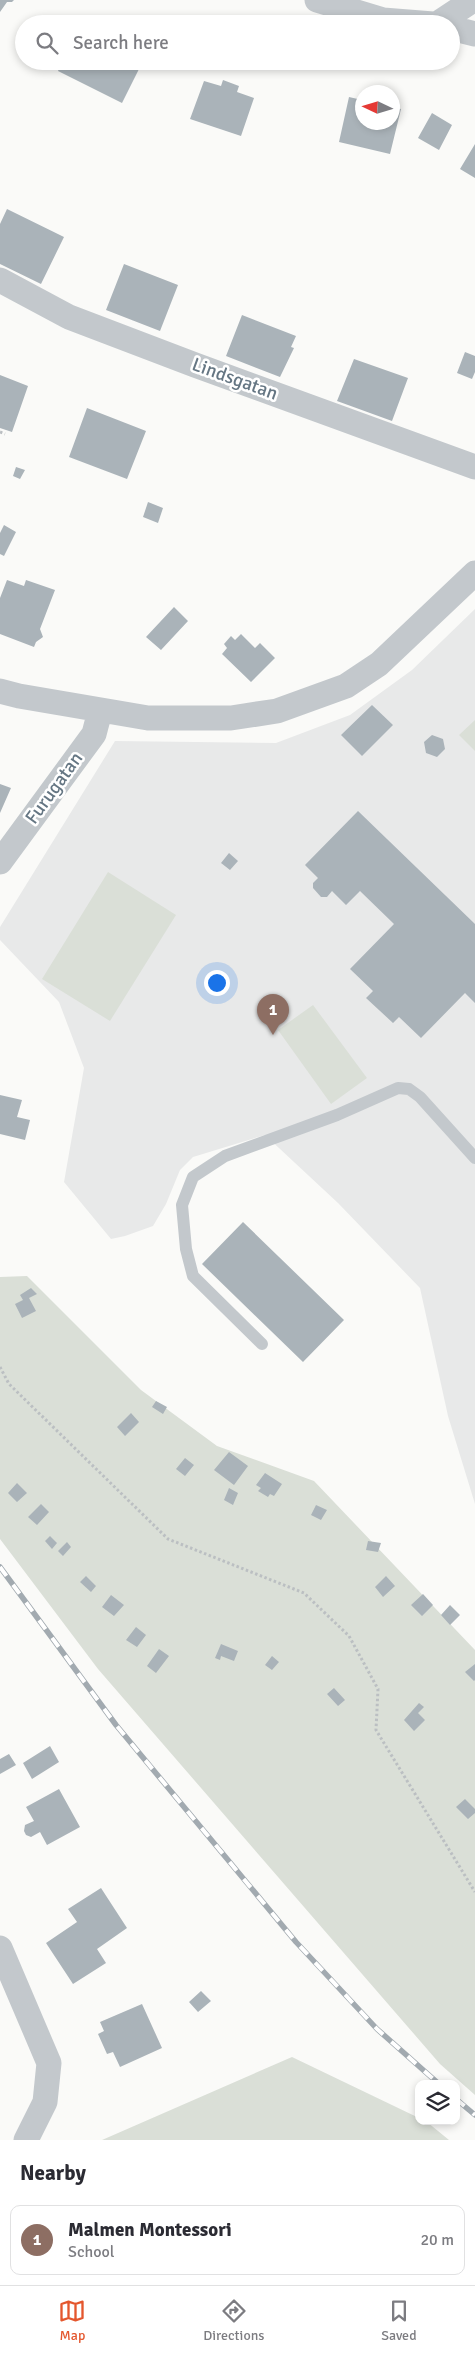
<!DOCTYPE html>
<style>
:root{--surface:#fff;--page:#f7f7f7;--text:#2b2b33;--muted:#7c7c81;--line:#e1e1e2;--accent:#e4572e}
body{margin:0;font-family:Signika,sans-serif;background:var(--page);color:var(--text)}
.controls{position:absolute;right:15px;bottom:15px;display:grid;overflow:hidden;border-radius:10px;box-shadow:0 2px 8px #0003}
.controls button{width:45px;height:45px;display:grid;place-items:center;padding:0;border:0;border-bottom:1px solid var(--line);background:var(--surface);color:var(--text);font:25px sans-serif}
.compass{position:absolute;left:355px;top:85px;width:45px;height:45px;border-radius:50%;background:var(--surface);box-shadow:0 2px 8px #0003;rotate:274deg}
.you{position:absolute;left:216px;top:982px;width:18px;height:18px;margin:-12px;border:4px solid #fff;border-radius:50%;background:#1a73e8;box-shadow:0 0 0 8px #1a73e833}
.badge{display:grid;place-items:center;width:32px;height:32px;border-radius:50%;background:var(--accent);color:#fff;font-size:16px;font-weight:700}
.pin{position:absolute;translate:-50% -41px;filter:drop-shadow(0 1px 2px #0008)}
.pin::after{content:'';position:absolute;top:26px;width:18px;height:15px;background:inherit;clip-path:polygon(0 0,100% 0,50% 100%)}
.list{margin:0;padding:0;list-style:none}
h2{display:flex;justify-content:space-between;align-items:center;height:65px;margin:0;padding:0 20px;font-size:21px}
h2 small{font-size:16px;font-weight:400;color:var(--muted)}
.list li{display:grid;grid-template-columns:32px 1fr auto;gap:15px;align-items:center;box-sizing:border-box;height:70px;margin:0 10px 10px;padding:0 10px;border:1px solid var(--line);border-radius:10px}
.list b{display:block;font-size:19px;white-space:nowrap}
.list p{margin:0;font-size:16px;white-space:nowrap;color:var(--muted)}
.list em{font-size:16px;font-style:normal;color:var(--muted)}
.icon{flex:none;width:28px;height:28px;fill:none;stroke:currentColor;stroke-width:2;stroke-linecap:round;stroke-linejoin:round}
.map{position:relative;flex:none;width:475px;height:2140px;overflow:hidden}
.search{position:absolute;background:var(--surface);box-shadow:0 2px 8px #0003;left:15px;right:15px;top:15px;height:55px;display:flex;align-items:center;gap:12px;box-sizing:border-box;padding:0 18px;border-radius:28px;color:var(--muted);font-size:19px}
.sheet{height:145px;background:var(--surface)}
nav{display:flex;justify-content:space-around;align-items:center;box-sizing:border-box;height:70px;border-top:1px solid var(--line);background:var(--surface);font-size:14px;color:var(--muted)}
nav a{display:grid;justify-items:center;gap:2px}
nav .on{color:var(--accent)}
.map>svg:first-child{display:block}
.built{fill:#e8e9e9}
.green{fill:#dadfd7}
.building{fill:#aab3b9}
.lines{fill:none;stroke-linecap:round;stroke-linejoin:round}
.path{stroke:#bbbfc2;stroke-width:3;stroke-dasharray:2.5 2.5;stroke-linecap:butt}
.service{stroke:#c3c8cc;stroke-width:12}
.minor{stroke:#c3c8cc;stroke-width:25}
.rail-casing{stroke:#a2aab0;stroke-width:5.5}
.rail{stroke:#fff;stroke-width:4;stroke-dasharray:11;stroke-linecap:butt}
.labels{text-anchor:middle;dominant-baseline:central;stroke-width:5;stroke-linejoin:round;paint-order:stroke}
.street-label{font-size:19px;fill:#657683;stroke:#fff}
</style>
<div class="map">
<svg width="475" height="2140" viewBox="0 0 475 2140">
<rect width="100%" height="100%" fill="#fafaf8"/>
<!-- built -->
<path class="built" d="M 475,609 L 475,1504 L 448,1416 L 420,1288 L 338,1203 L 265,1135 L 193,1157 L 180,1170 L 166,1204 L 153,1226 L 125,1236 L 111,1239 L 64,1182 L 84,1068 L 59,1002 L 0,940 L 0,927 L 115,741 L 276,743 L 350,715 L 412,670 Z"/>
<!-- green -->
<path class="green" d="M 475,720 L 475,751 L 459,735 Z
M 108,872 L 176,915 L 110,1021 L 42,979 Z
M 313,1005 L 367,1078 L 331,1104 L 278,1030 Z
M 27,1276 L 141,1390 L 217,1446 L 314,1481 L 475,1650 L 475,2095 L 440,2064 L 98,1669 L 0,1539 L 0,1277 Z
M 292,2057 L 419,2118 L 419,2121 L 427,2122 L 449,2140 L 102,2140 Z"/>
<!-- building -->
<path class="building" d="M 0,0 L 14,0 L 12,2 L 7,2 L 0,12 Z
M 62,61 L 143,61 L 122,103 L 58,71 Z
M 223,80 L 239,86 L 237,92 L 254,98 L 241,136 L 190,119 L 204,81 L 221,86 Z
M 349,97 L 362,100 L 362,122 L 392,122 L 392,107 L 401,109 L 390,154 L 339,142 Z
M 432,113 L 452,125 L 439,150 L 418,138 Z
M 475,144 L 475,178 L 460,169 Z
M 7,209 L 64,237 L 41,284 L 0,264 L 0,224 Z
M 124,264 L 178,285 L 160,331 L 106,310 Z
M 242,315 L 296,336 L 291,347 L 294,348 L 280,377 L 226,356 Z
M 465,352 L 475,356 L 475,372 L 472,379 L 457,373 Z
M 354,359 L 408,378 L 392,421 L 337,401 Z
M 0,375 L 28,386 L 12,432 L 0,428 Z
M 87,408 L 146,431 L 127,479 L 69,457 Z
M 16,467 L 25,470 L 20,479 L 13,476 Z
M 148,502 L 163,508 L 158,523 L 143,517 Z
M 4,525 L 16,532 L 4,556 L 0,554 L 0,533 Z
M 7,580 L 24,586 L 26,580 L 55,590 L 40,629 L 43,637 L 36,642 L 34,647 L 0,634 L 0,598 Z
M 174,607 L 188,621 L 161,650 L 146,637 Z
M 241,634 L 255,648 L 260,643 L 275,658 L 251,682 L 222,654 L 227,648 L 224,644 L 231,636 L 235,640 Z
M 372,705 L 393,725 L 362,756 L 341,735 Z
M 432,735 L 443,739 L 445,749 L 437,757 L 426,753 L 424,742 Z
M 0,784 L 11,788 L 0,813 Z
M 358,811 L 475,924 L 475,1003 L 465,993 L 421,1038 L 399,1017 L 393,1023 L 366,998 L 373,991 L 350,969 L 394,924 L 360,891 L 346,905 L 332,891 L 327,897 L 321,897 L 313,888 L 313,883 L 318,878 L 305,865 Z
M 229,853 L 238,861 L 230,870 L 221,863 Z
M 0,1095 L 22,1100 L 17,1117 L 30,1120 L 25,1140 L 0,1134 Z
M 243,1222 L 344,1320 L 303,1362 L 202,1264 Z
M 31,1288 L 37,1294 L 29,1298 L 36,1311 L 22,1318 L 15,1304 L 23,1300 L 20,1295 Z
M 156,1401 L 167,1407 L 163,1414 L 152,1407 Z
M 131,1413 L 139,1422 L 125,1436 L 117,1427 Z
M 229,1452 L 248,1466 L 234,1485 L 214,1470 Z
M 185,1458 L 194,1465 L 185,1476 L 176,1469 Z
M 265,1473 L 282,1484 L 274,1496 L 270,1494 L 268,1497 L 258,1491 L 261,1488 L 256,1485 Z
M 17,1483 L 27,1493 L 17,1502 L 8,1493 Z
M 229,1488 L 238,1493 L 233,1505 L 224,1500 Z
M 41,1504 L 49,1512 L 37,1525 L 28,1517 Z
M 316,1505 L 327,1510 L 321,1520 L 311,1515 Z
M 50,1536 L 57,1543 L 52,1549 L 45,1541 Z
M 368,1541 L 381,1543 L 378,1552 L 366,1550 Z
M 67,1542 L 71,1547 L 63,1556 L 58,1551 Z
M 86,1576 L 96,1586 L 91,1592 L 80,1582 Z
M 386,1576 L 395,1586 L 383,1597 L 375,1587 Z
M 423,1594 L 433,1605 L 422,1616 L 411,1605 Z
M 111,1595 L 124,1605 L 114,1616 L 102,1607 Z
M 450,1605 L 460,1615 L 450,1625 L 441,1615 Z
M 136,1627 L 146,1635 L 137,1647 L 126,1640 Z
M 221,1644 L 238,1651 L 234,1661 L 221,1656 L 220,1660 L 215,1658 Z
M 159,1649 L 169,1656 L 156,1673 L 147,1666 Z
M 272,1656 L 279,1662 L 272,1670 L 265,1665 Z
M 475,1664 L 475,1680 L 474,1681 L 465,1672 Z
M 334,1688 L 345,1700 L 338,1706 L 327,1694 Z
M 419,1703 L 424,1707 L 418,1713 L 425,1720 L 414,1731 L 404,1720 Z
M 50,1746 L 59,1762 L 32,1779 L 23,1763 Z
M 9,1754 L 16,1765 L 0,1774 L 0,1759 Z
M 59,1789 L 80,1827 L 47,1845 L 40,1832 L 31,1837 L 26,1835 L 24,1831 L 25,1825 L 34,1821 L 26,1807 Z
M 465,1799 L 475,1809 L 475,1813 L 468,1819 L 456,1807 Z
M 101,1888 L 127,1928 L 97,1949 L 106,1963 L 73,1984 L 46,1943 L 77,1922 L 68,1909 Z
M 201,1991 L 211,2001 L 198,2012 L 189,2002 Z
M 142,2004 L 162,2048 L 120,2067 L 113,2052 L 107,2054 L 98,2034 L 104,2031 L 100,2022 Z"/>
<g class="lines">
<!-- path -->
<path class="path" d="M 0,432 L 5,434
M 0,1367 L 9,1384 L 168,1539 L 304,1593 L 349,1636 L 378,1689 L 376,1730 L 475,1892"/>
<!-- service -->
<path class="service" d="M 262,1344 L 193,1276 L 186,1249 L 182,1205 L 193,1177 L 225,1156 L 337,1115 L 398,1088 L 409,1089 L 420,1097 L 475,1158"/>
<!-- minor -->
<path class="minor" d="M 317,0 L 383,20 L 433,24
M 437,24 L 473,0
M 451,28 L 475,34
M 0,280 L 69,317 L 195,365 L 475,467
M 0,691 L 19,696 L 148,718 L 231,718 L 277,711 L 346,686 L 379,664 L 475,573
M 0,862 L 94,734 L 100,711
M 0,1948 L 49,2063 L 45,2102 L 26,2140"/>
<!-- rail casing -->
<g class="rail-casing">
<path id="rail" d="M 0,1567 L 116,1725 L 296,1942 L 377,2029 L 439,2084
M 456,2099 L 475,2115"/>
</g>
<!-- rail -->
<use href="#rail" class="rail"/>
</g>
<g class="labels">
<!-- street labels -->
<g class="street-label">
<text transform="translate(235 379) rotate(20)">Lindsgatan</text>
<text transform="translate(54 788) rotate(-54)">Furugatan</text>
</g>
</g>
</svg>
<div class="controls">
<button><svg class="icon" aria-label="layers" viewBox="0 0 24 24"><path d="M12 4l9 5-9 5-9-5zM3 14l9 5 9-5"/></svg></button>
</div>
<svg class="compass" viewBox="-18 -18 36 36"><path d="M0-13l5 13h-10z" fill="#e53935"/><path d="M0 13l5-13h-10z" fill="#7c7c81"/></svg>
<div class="you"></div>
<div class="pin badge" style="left:273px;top:1035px;background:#8d6e63">1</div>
<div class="search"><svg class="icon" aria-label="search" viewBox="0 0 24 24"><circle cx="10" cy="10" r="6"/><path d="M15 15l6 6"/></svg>Search here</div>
</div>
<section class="sheet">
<h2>Nearby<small></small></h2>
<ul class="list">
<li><span class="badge" style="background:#8d6e63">1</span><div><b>Malmen Montessori</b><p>School</p></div><em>20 m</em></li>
</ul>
</section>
<nav>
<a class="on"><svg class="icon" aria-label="map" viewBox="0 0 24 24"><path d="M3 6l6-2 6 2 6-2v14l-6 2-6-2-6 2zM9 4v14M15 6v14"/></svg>Map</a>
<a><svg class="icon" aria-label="directions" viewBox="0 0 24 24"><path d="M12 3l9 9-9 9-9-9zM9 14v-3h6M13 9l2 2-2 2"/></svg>Directions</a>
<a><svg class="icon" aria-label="saved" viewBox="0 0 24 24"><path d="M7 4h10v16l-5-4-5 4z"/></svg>Saved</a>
</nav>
